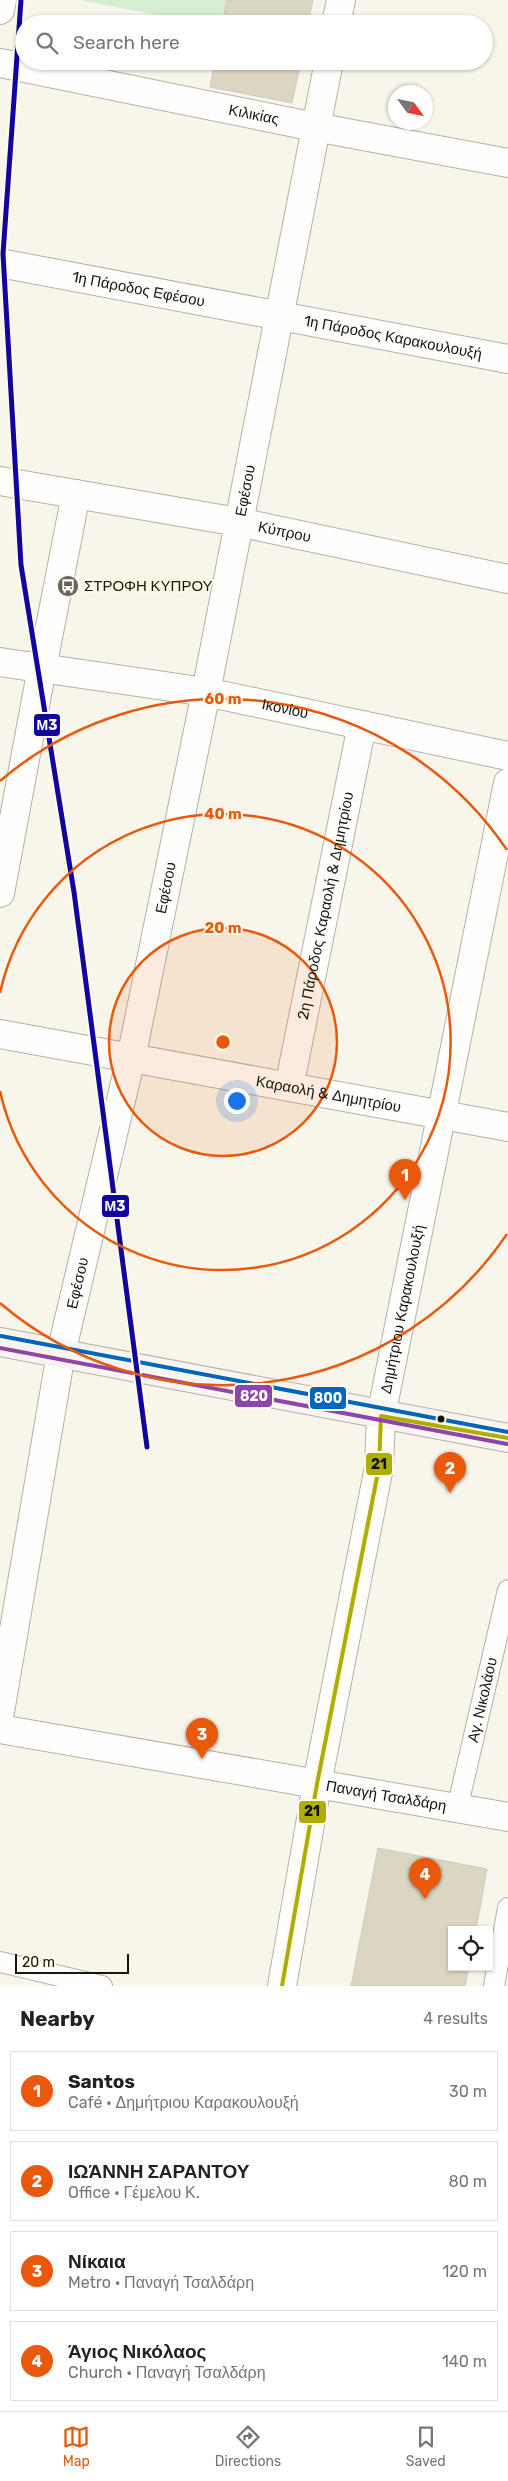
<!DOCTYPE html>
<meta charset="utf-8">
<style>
:root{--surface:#fff;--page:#f6f6f6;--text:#222;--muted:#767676;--line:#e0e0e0;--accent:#ea580c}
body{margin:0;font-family:Rubik,sans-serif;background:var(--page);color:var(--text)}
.controls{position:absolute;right:15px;bottom:15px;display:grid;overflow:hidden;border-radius:0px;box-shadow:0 1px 4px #0004}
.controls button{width:45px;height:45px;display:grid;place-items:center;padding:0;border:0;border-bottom:1px solid var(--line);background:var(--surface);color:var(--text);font:25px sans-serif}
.compass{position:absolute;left:388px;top:85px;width:45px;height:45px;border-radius:50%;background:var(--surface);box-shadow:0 1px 4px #0004;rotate:123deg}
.scale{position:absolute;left:15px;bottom:12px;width:114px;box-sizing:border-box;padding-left:5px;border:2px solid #18160d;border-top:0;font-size:14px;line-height:18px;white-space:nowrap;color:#18160d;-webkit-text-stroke:4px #fefae5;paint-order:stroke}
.you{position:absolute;left:236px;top:1100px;width:18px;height:18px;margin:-12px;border:4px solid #fff;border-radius:50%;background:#1a73e8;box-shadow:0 0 0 8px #1a73e833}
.badge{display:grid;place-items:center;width:32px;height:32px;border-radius:50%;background:var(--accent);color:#fff;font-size:16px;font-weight:700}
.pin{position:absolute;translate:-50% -41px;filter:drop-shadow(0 1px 2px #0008)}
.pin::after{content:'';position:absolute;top:26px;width:18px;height:15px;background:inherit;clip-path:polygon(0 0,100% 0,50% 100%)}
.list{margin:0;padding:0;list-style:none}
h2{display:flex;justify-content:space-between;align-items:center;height:65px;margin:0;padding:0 20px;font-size:21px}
h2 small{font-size:16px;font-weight:400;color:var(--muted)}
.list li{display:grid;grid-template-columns:32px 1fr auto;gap:15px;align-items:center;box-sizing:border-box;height:80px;margin:0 10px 10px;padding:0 10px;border:1px solid var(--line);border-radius:0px}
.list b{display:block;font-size:19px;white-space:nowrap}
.list p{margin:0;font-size:16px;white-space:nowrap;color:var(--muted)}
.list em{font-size:16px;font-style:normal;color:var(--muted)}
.icon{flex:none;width:28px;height:28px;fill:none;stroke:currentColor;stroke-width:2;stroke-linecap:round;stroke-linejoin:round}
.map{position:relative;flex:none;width:508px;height:1986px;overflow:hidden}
.search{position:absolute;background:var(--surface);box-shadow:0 1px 4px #0004;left:15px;right:15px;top:15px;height:55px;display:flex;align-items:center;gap:12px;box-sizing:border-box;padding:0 18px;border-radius:28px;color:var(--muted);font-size:19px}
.sheet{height:425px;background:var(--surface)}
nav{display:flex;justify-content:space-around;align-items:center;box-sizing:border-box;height:70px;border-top:1px solid var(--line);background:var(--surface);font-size:14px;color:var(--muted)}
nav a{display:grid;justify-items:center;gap:2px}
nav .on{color:var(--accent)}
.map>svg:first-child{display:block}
.green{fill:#d6edd3}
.building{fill:#dad6c1;stroke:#cdcbc2}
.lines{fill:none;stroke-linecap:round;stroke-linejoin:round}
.service-casing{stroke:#b3b1a8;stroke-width:22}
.pedestrian-casing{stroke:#b3b1a8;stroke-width:30}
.minor-casing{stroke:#b3b1a8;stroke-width:30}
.secondary-casing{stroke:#b3b1a8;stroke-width:30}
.service{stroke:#fefefc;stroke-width:20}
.pedestrian{stroke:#fefefc;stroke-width:28}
.minor{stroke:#fefefc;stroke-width:28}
.secondary{stroke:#f9f3f3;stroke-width:28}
.bus-1-casing{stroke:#fefae5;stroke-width:8}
.bus-2-casing{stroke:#fefae5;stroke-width:8}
.bus-3-casing{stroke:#fefae5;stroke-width:8}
.bus-1{stroke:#aead05;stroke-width:4}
.bus-2{stroke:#8e44ad;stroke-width:4}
.bus-3{stroke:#0065bd;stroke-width:4}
.metro-1-casing{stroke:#fefae5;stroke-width:9}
.metro-1{stroke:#10069f;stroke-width:5}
.ring{fill:none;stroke:#e8590c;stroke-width:2.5}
.bus-dot{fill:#18160d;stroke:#fefae5;stroke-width:2}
.labels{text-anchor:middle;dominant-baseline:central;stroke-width:4;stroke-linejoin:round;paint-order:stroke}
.street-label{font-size:15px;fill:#18160d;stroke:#fefae5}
.poi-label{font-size:15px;fill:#18160d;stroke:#fefae5;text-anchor:start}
.centre{fill:#e8590c;stroke:#fefae5;stroke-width:2.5}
.ring-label{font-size:15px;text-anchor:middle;font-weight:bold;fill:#e8590c;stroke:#fefae5;stroke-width:4;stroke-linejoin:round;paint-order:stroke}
.line-badge{stroke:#fefae5;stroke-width:2}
.badge-label{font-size:14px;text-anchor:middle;font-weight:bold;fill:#fff}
.pale-badge-label{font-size:14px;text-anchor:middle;font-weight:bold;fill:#111}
</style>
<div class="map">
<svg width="508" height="1986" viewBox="0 0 508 1986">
<rect width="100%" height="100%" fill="#f8f6eb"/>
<!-- green -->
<path class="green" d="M 80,0 L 227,0 L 222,24 L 203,24 Z"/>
<!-- building -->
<path class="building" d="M 227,0 L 313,0 L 308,24 L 222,24 Z
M 215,61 L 301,61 L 292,103 L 210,87 Z
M 378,1848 L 487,1869 L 476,1930 L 452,1930 L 452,1967 L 469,1967 L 465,1986 L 351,1986 Z"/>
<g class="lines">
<!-- service casing -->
<g class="service-casing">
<g id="service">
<path id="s1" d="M 457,1809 L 508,1590"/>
<path d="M 0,1962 L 102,1986"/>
<path d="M 494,1986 L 508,1908"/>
</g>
</g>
<!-- pedestrian casing -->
<g class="pedestrian-casing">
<g id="pedestrian">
<path id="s2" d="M 0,263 L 508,359"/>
<path d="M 42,668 L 76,494"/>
<path id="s3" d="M 289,1087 L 362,725"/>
<path id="s4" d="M 0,1729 L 508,1817"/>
</g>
</g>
<!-- minor casing -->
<g class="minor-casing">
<g id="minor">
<path d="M 0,10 L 2,0"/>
<path d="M 336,24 L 341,0"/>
<path id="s5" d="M 0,63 L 315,127 L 508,163"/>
<path id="s6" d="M 0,481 L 238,522 L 508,579"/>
<path id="s7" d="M 0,662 L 206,692 L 508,756"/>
<path d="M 0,893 L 42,668"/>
<path id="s8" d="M 0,1034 L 508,1127"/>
<path id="s9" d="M 0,1712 L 61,1353 L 131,1058 L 206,692 L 329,61"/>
<path id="s10" d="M 282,1986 L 317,1784 L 379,1467 L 381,1416 L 508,783"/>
</g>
</g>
<!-- secondary casing -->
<g class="secondary-casing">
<path id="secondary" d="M 0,1342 L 508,1438"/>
</g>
<!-- service -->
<use href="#service" class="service"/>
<!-- pedestrian -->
<use href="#pedestrian" class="pedestrian"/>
<!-- minor -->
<use href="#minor" class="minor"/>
<!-- secondary -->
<use href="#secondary" class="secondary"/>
<!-- bus-1 casing -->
<g class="bus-1-casing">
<path id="bus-1" d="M 282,1986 L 317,1784 L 379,1467 L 381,1416 L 508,1438"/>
</g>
<!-- bus-2 casing -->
<g class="bus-2-casing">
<path id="bus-2" d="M 0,1348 L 507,1444"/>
</g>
<!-- bus-3 casing -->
<g class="bus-3-casing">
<path id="bus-3" d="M 1,1336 L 508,1432"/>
</g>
<!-- bus-1 -->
<use href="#bus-1" class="bus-1"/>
<!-- bus-2 -->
<use href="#bus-2" class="bus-2"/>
<!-- bus-3 -->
<use href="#bus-3" class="bus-3"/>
<!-- metro-1 casing -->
<g class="metro-1-casing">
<path id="metro-1" d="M 21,0 L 3,254 L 21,565 L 74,892 L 147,1447"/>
</g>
<!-- metro-1 -->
<use href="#metro-1" class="metro-1"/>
</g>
<!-- distance rings -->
<circle cx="223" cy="1042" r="114" fill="#e8590c" fill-opacity=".12"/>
<g class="ring">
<circle cx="223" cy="1042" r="114"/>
<path d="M0 993A228 228 0 1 1 0 1091"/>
<path d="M507 1234A343 343 0 0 1 0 1303M0 781A343 343 0 0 1 507 850"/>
</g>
<!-- icons -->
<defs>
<g id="bus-disc" transform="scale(1.125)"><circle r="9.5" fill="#66645b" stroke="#fefae5"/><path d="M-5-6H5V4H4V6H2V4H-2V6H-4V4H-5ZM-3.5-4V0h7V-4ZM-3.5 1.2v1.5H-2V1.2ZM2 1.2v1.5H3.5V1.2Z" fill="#fff"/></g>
</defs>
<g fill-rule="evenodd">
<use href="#bus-disc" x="68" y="586"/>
</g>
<!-- markers -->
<circle class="bus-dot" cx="441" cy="1419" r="4.5"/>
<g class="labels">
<!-- street labels -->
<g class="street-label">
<text stroke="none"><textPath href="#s5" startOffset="259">Κιλικίας</textPath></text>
<text stroke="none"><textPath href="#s2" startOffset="141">1η Πάροδος Εφέσου</textPath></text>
<text stroke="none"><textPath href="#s2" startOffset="400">1η Πάροδος Καρακουλουξή</textPath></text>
<text stroke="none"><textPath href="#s9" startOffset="1246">Εφέσου</textPath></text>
<text stroke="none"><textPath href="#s6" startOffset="289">Κύπρου</textPath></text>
<text stroke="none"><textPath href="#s7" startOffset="289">Ικονίου</textPath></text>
<text stroke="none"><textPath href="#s9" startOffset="841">Εφέσου</textPath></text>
<text stroke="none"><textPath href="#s3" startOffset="185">2η Πάροδος Καραολή &amp; Δημητρίου</textPath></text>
<text stroke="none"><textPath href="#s8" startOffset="334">Καραολή &amp; Δημητρίου</textPath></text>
<text stroke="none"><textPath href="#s9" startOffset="436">Εφέσου</textPath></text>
<text stroke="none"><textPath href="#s10" startOffset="688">Δημήτριου Καρακουλουξή</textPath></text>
<text stroke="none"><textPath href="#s1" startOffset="112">Αγ. Νικολάου</textPath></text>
<text stroke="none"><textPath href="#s4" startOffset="392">Παναγή Τσαλδάρη</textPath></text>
</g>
<!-- poi labels -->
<g class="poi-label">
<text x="84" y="586">ΣΤΡΟΦΗ ΚΥΠΡΟΥ</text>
</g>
</g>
<circle cx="223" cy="1042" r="8" class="centre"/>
<g class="ring-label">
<text x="223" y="704">60 m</text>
<text x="223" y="819">40 m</text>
<text x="223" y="933">20 m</text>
</g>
<g class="line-badge">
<rect x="33" y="713" width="28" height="24" rx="5" fill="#10069f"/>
<rect x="101" y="1194" width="29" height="24" rx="5" fill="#10069f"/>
<rect x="234" y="1384" width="39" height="24" rx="5" fill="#8e44ad"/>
<rect x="309" y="1386" width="38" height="24" rx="5" fill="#0065bd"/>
<rect x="365" y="1452" width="28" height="24" rx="5" fill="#aead05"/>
<rect x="298" y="1800" width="29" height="24" rx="5" fill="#aead05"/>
</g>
<g class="badge-label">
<text x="47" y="730">Μ3</text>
<text x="115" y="1211">Μ3</text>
<text x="254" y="1401">820</text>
<text x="328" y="1403">800</text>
</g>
<g class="pale-badge-label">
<text x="379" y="1469">21</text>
<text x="312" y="1816">21</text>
</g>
</svg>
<div class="controls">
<button><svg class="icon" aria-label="locate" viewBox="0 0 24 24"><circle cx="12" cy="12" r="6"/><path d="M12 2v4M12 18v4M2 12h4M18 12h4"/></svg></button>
</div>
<svg class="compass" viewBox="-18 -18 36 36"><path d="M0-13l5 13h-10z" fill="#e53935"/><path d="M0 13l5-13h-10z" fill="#767676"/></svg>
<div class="scale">20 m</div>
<div class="you"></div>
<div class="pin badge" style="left:405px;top:1200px">1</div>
<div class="pin badge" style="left:450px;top:1493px">2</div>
<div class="pin badge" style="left:202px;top:1759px">3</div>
<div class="pin badge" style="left:425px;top:1899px">4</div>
<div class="search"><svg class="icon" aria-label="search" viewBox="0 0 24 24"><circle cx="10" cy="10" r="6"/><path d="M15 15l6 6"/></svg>Search here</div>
</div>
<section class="sheet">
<h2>Nearby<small>4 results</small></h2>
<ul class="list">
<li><span class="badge">1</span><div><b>Santos</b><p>Café · Δημήτριου Καρακουλουξή</p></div><em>30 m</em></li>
<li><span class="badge">2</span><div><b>ΙΩΆΝΝΗ ΣΑΡΑΝΤΟΥ</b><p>Office · Γέμελου Κ.</p></div><em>80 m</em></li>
<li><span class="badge">3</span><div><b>Νίκαια</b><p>Metro · Παναγή Τσαλδάρη</p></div><em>120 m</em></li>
<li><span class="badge">4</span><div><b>Άγιος Νικόλαος</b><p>Church · Παναγή Τσαλδάρη</p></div><em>140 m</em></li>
</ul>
</section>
<nav>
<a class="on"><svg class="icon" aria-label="map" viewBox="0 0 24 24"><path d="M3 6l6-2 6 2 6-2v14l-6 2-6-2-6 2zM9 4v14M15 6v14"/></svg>Map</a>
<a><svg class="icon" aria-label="directions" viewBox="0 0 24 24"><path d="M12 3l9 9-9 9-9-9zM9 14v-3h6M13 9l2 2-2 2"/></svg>Directions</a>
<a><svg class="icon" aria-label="saved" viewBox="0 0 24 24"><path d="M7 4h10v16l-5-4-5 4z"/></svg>Saved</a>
</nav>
